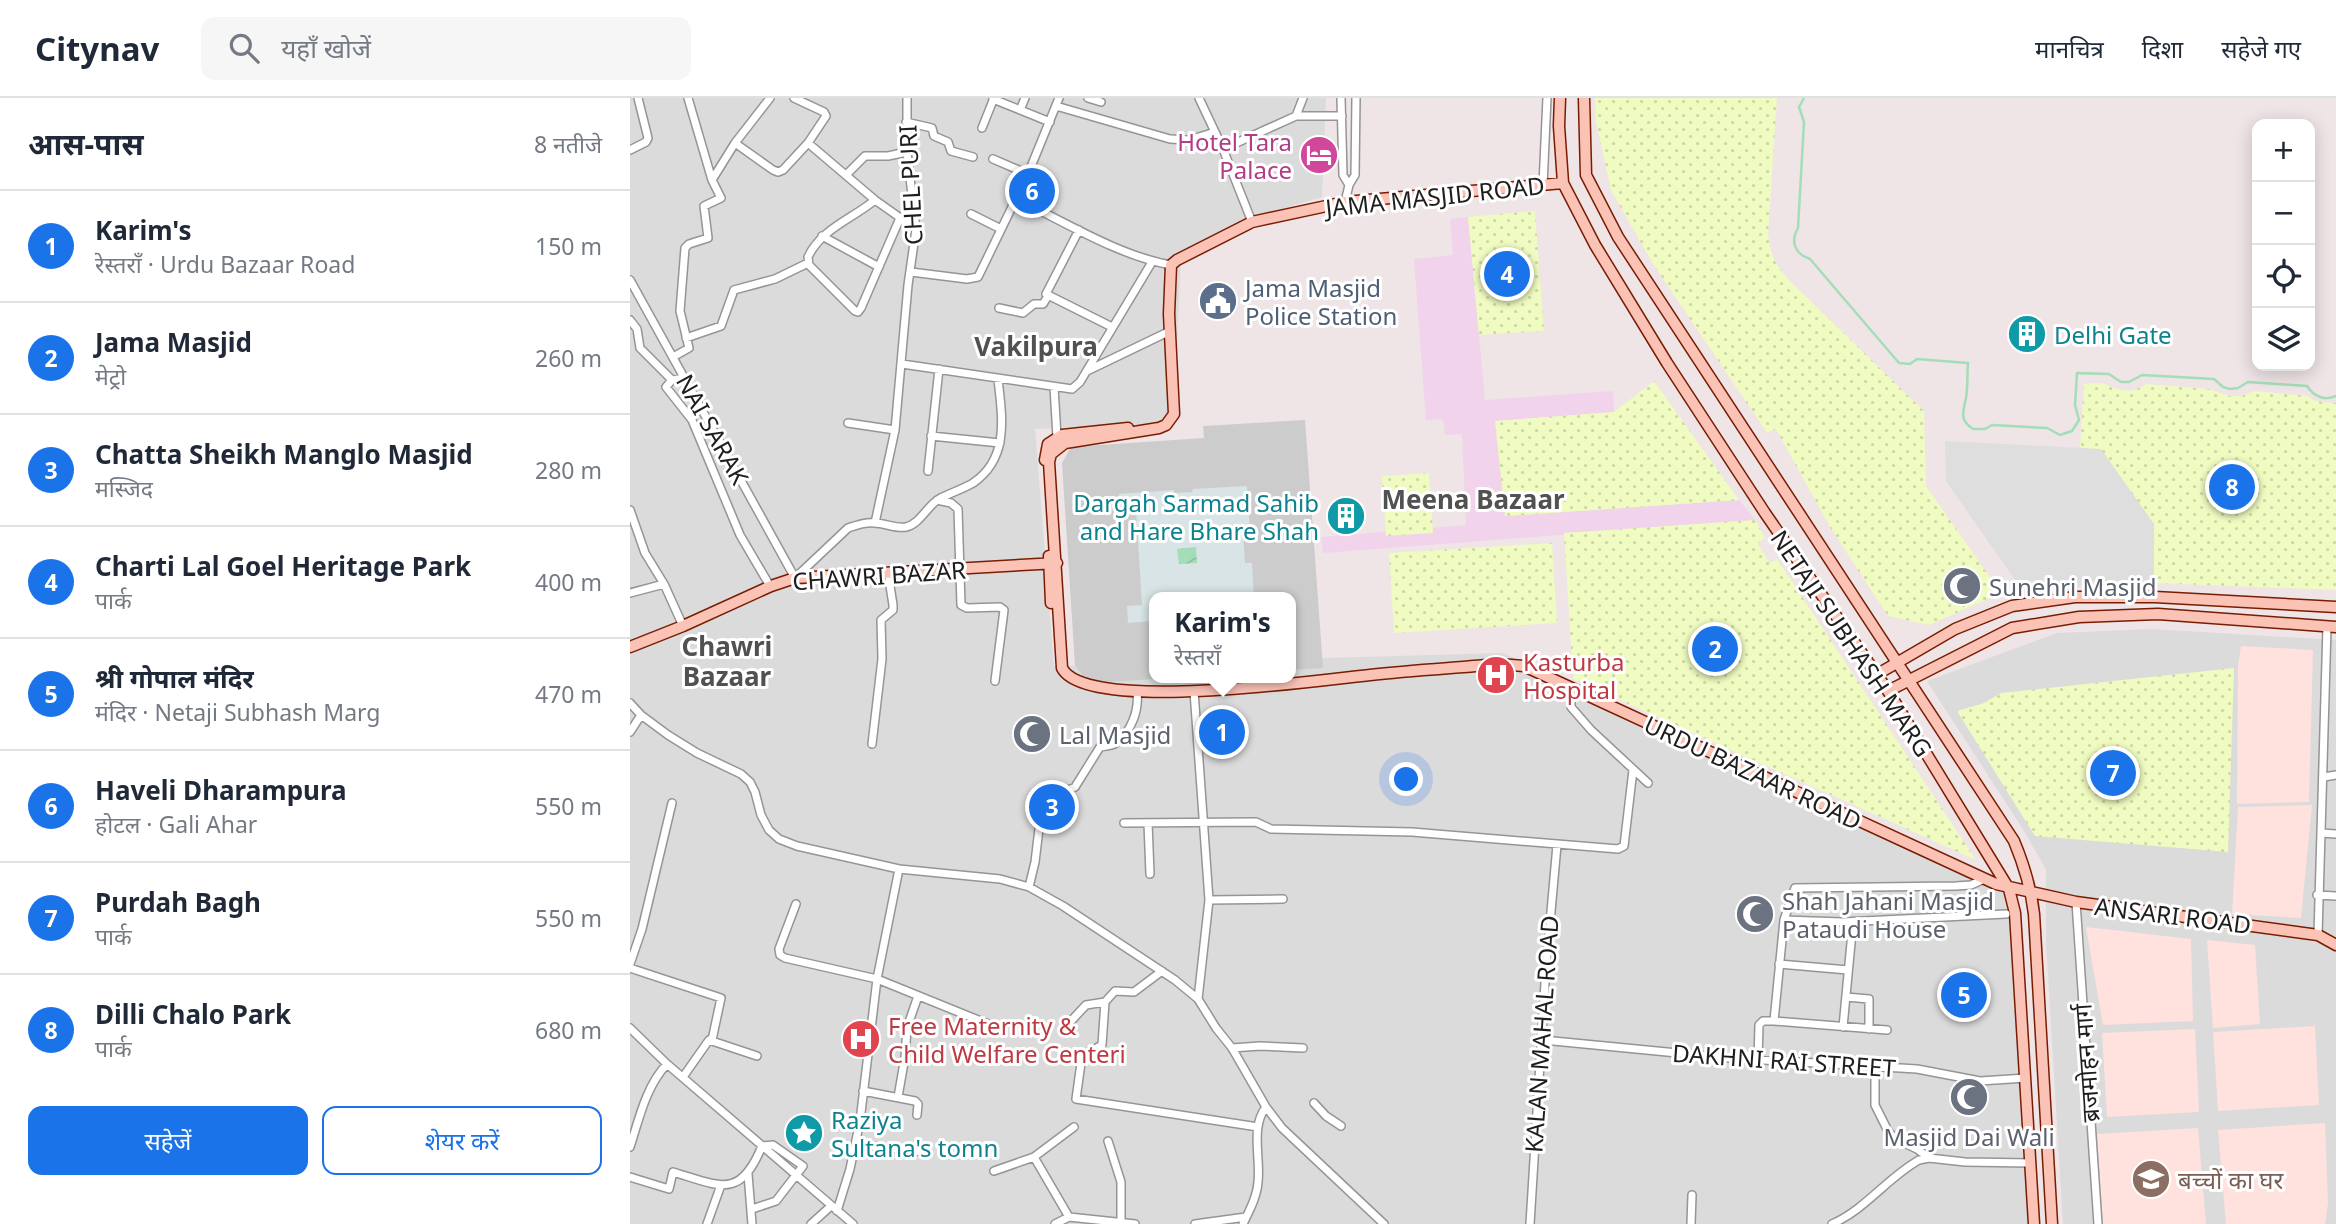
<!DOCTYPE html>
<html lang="hi">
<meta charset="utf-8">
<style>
:root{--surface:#fff;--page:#f6f6f7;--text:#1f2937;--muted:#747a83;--line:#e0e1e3;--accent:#1a73e8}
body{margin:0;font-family:"Noto Sans","Noto Sans Devanagari",sans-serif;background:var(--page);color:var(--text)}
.controls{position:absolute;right:21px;top:21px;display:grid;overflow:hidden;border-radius:14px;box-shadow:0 4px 18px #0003}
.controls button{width:63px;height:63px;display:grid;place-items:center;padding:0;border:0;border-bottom:2px solid var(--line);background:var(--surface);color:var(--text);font:35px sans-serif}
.you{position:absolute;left:777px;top:682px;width:24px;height:24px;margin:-18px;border:5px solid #fff;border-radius:50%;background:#1a73e8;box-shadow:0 0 0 10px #1a73e833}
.badge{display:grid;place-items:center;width:46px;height:46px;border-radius:50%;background:var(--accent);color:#fff;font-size:23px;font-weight:700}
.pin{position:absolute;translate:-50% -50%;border:4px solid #fff;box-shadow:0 2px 7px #0006}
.popup{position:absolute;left:519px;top:494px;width:147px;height:91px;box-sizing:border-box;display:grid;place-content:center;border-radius:14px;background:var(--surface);filter:drop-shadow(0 2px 5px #0005);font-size:23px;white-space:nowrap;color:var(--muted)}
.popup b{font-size:26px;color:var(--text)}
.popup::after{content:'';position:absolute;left:50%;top:100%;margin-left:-14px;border:14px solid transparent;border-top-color:var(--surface)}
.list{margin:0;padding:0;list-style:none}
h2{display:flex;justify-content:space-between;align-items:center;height:91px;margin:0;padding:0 28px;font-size:30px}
h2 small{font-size:23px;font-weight:400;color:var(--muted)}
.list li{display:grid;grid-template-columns:46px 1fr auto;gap:21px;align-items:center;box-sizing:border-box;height:112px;padding:0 28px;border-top:2px solid var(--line)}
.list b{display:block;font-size:26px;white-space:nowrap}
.list p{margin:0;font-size:23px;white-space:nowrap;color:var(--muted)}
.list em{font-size:23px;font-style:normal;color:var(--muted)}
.actions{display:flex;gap:14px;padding:21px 28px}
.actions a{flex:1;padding:16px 0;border:2px solid var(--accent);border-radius:14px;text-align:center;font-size:24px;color:var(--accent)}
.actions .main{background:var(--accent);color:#fff}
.icon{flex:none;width:38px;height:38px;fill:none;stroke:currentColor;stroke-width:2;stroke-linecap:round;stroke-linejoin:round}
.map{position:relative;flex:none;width:1706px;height:1126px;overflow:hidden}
header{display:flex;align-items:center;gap:42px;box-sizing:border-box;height:98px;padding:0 35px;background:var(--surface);border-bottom:2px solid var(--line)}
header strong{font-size:33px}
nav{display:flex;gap:38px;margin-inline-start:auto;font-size:24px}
.search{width:490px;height:63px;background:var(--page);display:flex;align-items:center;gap:18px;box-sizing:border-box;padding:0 24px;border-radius:14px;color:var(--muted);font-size:26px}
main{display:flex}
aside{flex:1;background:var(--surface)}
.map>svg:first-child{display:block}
.residential{fill:#dcdbdc}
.commercial{fill:#f1d3ec}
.education{fill:#ffe1dd}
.religious{fill:#ccc}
.park{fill:url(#park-dots)}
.parking{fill:#dedede}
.plaza{fill:#d8e4e5}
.water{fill:url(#water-waves)}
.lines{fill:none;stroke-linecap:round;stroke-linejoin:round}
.stream{stroke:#a3deb8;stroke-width:2.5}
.street-casing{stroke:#959595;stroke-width:10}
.secondary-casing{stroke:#781d02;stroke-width:13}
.street{stroke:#fff;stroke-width:7}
.secondary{stroke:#fbc2b6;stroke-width:10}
.labels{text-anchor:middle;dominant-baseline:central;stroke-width:6;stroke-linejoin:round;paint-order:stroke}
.hotel-label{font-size:24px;fill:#b23c85;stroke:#fff;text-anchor:end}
.street-label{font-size:24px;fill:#1e1e1e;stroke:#fff}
.service-label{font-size:24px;fill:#4e5e75;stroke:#fff;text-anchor:start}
.culture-label{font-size:24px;fill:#0d838f;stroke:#fff;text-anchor:start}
.worship-label{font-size:24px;fill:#5b616d;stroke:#fff;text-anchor:start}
.health-label{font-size:24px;fill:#be3a42;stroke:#fff;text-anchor:start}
.education-label{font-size:24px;fill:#785e54;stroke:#fff;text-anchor:start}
.neighbourhood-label{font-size:26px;font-weight:bold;fill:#515151;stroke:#fff}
</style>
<header>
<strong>Citynav</strong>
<div class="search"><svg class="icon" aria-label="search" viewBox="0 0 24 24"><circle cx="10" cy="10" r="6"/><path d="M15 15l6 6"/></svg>यहाँ खोजें</div>
<nav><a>मानचित्र</a><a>दिशा</a><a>सहेजे गए</a></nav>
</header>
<main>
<aside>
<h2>आस-पास<small>8 नतीजे</small></h2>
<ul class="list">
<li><span class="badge">1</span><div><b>Karim's</b><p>रेस्तराँ · Urdu Bazaar Road</p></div><em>150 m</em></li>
<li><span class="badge">2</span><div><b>Jama Masjid</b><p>मेट्रो</p></div><em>260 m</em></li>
<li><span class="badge">3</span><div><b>Chatta Sheikh Manglo Masjid</b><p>मस्जिद</p></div><em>280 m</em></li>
<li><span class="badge">4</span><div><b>Charti Lal Goel Heritage Park</b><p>पार्क</p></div><em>400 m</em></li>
<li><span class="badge">5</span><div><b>श्री गोपाल मंदिर</b><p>मंदिर · Netaji Subhash Marg</p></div><em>470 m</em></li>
<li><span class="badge">6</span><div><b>Haveli Dharampura</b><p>होटल · Gali Ahar</p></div><em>550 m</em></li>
<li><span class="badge">7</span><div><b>Purdah Bagh</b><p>पार्क</p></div><em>550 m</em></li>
<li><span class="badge">8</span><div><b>Dilli Chalo Park</b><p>पार्क</p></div><em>680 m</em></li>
</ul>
<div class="actions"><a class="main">सहेजें</a><a>शेयर करें</a></div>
</aside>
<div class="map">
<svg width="1706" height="1126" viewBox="0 0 1706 1126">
<defs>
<pattern id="park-dots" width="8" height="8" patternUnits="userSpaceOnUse" patternTransform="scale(1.75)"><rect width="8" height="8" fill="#effbc0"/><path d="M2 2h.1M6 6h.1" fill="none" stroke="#ccd7a5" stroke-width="1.8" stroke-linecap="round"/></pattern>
<pattern id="water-waves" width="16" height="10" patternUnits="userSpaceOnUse" patternTransform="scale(1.75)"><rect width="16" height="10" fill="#a3deb8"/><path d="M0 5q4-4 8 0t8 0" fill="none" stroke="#8cbe9e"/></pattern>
</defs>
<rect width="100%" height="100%" fill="#efe4e6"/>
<!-- residential -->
<path class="residential" d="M 0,0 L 696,0 L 692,99 L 611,123 L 551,161 L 543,325 L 405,331 L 424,568 L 524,565 L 524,580 L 660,580 L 660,561 L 873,555 L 1386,788 L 1399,1126 L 0,1126 Z
M 1522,531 L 1706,542 L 1706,1126 L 1433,1126 L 1416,844 L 1416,772 L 1396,736 L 1297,583 L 1427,535 Z"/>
<!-- commercial -->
<path class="commercial" d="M 838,119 L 855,302 L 983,293 L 984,314 L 866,323 L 875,418 L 1109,402 L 1125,422 L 693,455 L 691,439 L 836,427 L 832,336 L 815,337 L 813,321 L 796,322 L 784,161 L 823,157 L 820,121 Z"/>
<!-- education -->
<path class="education" d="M 1611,548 L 1683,552 L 1679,704 L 1607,706 L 1608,568 Z
M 1682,707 L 1671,820 L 1602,816 L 1608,709 Z
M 1456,829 L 1561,841 L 1563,923 L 1473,927 Z
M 1577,842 L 1625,847 L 1630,926 L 1583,930 Z
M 1685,928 L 1689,1007 L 1588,1013 L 1583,934 Z
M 1565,931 L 1569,1014 L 1477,1019 L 1472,935 Z
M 1695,1025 L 1698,1105 L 1695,1126 L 1596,1126 L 1588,1032 Z
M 1568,1030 L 1576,1126 L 1473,1126 L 1467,1036 Z"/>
<!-- religious -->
<path class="religious" d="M 675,322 L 693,570 L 660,572 L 660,499 L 524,499 L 524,580 L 541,580 L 458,585 L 445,567 L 432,365 L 441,349 L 574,340 L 573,328 Z"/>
<!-- park -->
<path class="park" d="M 965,0 L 1147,0 L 1138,136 C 1141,160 1146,168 1163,186 L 1294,313 L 1296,388 L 1371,495 L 1299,527 L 1258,518 L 1200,429 L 1146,331 L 1137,335 L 1023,166 L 981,92 L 966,24 Z
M 905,113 L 914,233 L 849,237 L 838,119 Z
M 1024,283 L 1109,402 L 875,418 L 865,323 L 984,314 Z
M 1454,286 C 1461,286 1471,284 1477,287 C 1491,293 1502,296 1516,286 L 1579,291 L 1600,298 L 1612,298 L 1624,293 L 1678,298 L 1685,303 L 1706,305 L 1706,492 L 1524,485 L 1524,426 L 1450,349 Z
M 799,375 L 803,435 L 756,438 L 752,378 Z
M 1125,422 L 1135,440 L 1127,445 L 1140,465 L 1147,461 L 1346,762 L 943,581 L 934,435 Z
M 922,445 L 927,525 L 764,535 L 759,455 Z
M 1604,570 L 1598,754 L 1405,738 L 1327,613 L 1354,605 L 1371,595 Z"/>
<!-- parking -->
<path class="parking" d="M 1315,343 L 1471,351 L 1524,426 L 1524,485 L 1392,492 L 1316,383 Z"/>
<!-- plaza -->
<path class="plaza" d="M 617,388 L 620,434 L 613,434 L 615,465 L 622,465 L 624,499 L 524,499 L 524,523 L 498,525 L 497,508 L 512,507 L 506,411 L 490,411 L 489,396 L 544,392 L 544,395 L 562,394 L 563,391 Z"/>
<!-- water -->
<path class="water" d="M 566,449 L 567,465 L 549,466 L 547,451 Z"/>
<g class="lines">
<!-- stream -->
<path class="stream" d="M 1174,0 L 1169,9 L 1174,24 L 1168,130 C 1160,144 1165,156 1180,161 L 1269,265 L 1280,266 L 1287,261 L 1338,265 C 1337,276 1338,289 1336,300 C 1333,314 1329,322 1343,331 L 1355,331 L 1362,327 L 1417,330 L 1430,337 L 1442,333 L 1449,322 L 1445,307 L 1447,275 L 1479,276 L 1491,284 L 1499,284 L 1512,277 L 1584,281 L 1593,289 L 1600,291 L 1608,290 L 1618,284 L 1677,288 C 1684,299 1695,303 1706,298"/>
<!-- street casing -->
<g class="street-casing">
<path id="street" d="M 58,0 L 82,82
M 458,0 L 471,4
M 569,0 L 593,51 L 622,124
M 711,0 L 713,77 L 719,87
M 363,1 L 420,24
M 426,8 L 540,41 L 559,42 L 585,34
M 390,12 L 395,0
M 666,18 L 673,0
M 276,24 L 302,30 L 304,38 L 318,44 L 321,53 L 343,59
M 352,30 L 364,0
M 105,45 L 143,72 L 148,74 L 153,72 L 178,45 L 196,18 L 194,14 L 164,0
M 178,45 L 245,102 L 286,131
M 593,51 L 666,18 L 712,18
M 0,52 L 16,44 L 18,40 L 8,0
M 363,61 L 398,76
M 217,76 L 235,58 L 258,58 L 277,54
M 913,87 L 917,0
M 387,101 C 435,124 489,158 541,167
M 245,102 C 222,121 191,131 178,159 L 179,167 L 225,213 L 228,214 L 231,210 L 270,120
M 715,104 L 719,87 L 725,77 L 726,0
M 341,116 L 371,131
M 449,132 L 416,196 L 482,229
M 192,138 L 249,169
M 281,174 L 337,181 L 348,179 L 398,76 L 429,0
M 0,182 L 165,480 L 218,430 C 227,427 235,424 244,425 C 255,425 266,431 276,429 C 290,426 297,408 309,401 C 320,395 333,391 343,385 C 380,360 372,318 368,281
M 369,210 L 393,215 L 404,206 L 413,206 L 418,198
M 0,222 L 7,231 L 10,250 L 42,282 L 55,280
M 56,240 L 91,228 L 104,192 L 145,181 L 178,165
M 43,259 L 59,250 L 50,213 L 55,150 L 59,146 L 78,140 L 74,108 L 91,100 L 82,82 L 105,45 L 140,0
M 272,266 L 442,291 L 450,284 L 522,164
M 457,273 L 540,233
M 42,282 L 36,289 L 62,322 L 110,437 L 140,488
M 424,289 L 427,339
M 218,325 L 265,332
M 301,338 L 370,345
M 298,373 L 309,271
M 307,402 L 321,405 L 328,411 L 331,507 L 337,510 L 370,509 L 374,512 L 365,583
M 0,412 L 15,455 L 34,486 L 53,528
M 245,425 L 265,332 L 278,187 L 286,131 L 277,54 L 277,0
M 0,495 L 34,486
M 941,589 L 941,609 L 961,632 L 1018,685
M 564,593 L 579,802 L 568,901
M 0,605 L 11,617 L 38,637 L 67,655 L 111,676 L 120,684 L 125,694 L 131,717 L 139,732 L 149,741 L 167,748 L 269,771 L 370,781 L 399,789 L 433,808 L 545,882 L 568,901 L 586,930 L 602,950 L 636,1009 L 652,1030 L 754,1126
M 0,634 L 11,617
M 242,646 L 252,561 L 251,522 L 263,512 L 263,507 L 258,475
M 1694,679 L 1706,677
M 494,725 L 626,724 L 641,731 L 782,734 L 988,751 L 994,748 L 1003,672
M 518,725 L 520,776
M 1691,735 L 1706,736
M 399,789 L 405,764 L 413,698 L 416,694 L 436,693 L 445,689 L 470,649 C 476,648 482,648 486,645 C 502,633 509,612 507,594
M 1687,797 L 1706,798
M 579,802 L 653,801
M 1446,804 L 1468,1126
M 166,806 L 149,851 L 150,857 L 155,860 L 247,881 L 373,932
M 1154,822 L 1212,824 L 1376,816
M 1688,837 L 1697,529
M 0,866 L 12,831 L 42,705
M 1149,866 L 1218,872
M 0,870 L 91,900 L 82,942
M 1216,899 L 1239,901 L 1239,931
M 475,904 L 472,947 L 452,958 L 446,1001 L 628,1029
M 442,922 L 456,907 L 475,904 L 485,893 L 504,894 L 532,873
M 1213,929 L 1223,824
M 0,930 L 37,966 L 223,1126
M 1257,932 L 1144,923 L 1154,822 L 1165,790 L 1326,788 L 1341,787 L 1354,781
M 913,942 L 1099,960 L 1287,971 L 1350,983 L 1396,980
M 602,950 L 630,948 L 673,950
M 1128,961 L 1129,927 L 1133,923 L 1144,923
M 1245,968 L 1245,1007 L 1258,1033 L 1264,1040 L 1287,1051 L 1299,1060
M 53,979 L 79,942 L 127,958
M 233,993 L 285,1003 L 288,1006 L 287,1017
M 268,999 L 275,959 L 277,930 L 288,898
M 684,1005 L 696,1018 L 711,1028
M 478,1043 L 491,1084 L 491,1124
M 226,1046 L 293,1054
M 0,1049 C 9,1021 16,988 37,966
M 364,1073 L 404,1059
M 118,1076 L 122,1126
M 0,1079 L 39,1091 L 43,1074 C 90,1088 110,1102 132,1048 L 143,1047 L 173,1068 L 146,1103 L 122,1111
M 207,1113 L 220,1071 L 230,1023 L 247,881 L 269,771
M 439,1119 L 404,1059 L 444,1029
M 77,1126 L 91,1087
M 181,1126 L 201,1108
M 425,1126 L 439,1119 L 505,1126
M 565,1126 L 616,1119
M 613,1126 C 619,1113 627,1099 628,1084 C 631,1061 620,1029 636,1009
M 900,1126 L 916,869 L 927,747
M 1061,1126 L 1062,1097
M 1202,1126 C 1236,1111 1257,1080 1289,1062 L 1299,1060 L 1335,1064 L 1401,1065"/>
</g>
<!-- secondary casing -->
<g class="secondary-casing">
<path id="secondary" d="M 930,0 L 929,28 L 933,85 L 965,147 L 1037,265 L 1135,415 L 1258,593 L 1379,791 L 1385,815 L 1404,1126
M 954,0 L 956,77 L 988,139 L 1384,743 C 1394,767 1401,790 1404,816 L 1422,1126
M 933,85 L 715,104 L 622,124 L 547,162 L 541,167 L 539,216 L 544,316 L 536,327 L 529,330 L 435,345 L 421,356 L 419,364 L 432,570 C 455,616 690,582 740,577 C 783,572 826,570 869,566 L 894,568 L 1366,786 L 1446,804 L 1688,837 L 1706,847
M 415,362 L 418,346 L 432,337 L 498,330
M 419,458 L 421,505
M 0,549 L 53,528 L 141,488 L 165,480 L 427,465
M 1246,577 L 1325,531 L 1382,508 L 1445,499 L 1525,499 L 1706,509
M 1258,593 L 1382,530 L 1449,519 L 1528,516 L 1706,529"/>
</g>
<!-- street -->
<use href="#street" class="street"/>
<!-- secondary -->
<use href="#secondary" class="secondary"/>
</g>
<!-- icons -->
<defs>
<g id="hotel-disc" transform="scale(2.0125)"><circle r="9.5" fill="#d1479c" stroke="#fff"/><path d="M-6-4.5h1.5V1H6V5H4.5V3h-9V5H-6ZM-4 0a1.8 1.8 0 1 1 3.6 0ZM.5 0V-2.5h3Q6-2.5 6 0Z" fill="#fff"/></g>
<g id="civic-disc" transform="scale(2.0125)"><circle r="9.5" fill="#5c6f8a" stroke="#fff"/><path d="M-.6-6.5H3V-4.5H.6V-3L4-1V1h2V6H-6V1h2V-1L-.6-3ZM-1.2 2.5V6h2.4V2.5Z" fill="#fff"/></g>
<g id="building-disc" transform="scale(2.0125)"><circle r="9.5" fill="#0f9aa8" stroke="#fff"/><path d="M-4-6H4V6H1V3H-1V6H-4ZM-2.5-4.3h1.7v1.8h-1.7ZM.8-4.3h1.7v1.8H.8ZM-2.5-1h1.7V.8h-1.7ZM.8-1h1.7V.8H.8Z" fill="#fff"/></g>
<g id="mosque-disc" transform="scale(2.0125)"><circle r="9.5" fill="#6b7280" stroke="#fff"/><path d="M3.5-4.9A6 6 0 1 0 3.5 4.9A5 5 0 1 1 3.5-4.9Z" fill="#fff"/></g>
<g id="hospital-disc" transform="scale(2.0125)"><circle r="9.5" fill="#e0444e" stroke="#fff"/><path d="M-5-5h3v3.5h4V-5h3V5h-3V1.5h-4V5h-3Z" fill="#fff"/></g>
<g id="sight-disc" transform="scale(2.0125)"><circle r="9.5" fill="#0f9aa8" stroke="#fff"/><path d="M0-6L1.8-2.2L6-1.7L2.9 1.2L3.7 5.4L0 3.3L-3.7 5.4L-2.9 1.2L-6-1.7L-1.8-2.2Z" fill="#fff"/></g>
<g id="school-disc" transform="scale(2.0125)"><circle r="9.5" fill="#8d6e63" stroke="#fff"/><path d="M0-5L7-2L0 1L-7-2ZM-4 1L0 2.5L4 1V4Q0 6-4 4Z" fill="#fff"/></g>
</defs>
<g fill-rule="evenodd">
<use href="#hotel-disc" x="689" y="57"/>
<use href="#civic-disc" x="588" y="203"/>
<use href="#building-disc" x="1397" y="236"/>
<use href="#building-disc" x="716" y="418"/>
<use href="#mosque-disc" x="1332" y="488"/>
<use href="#hospital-disc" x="866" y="577"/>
<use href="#mosque-disc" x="402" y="636"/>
<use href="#mosque-disc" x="1125" y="816"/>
<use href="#hospital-disc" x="231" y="941"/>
<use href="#mosque-disc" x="1339" y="999"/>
<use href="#sight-disc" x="174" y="1035"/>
<use href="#school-disc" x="1521" y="1081"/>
</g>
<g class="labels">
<!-- hotel labels -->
<g class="hotel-label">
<text x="662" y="43">Hotel Tara<tspan x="662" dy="28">Palace</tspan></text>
</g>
<!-- street labels -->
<g class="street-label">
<text transform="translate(280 87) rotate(-93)">CHEL PURI</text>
<text transform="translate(805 98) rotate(-6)">JAMA MASJID ROAD</text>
<text transform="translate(83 331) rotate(61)">NAI SARAK</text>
<text transform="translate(249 477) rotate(-4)">CHAWRI BAZAR</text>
<text transform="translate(1222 545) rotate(56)">NETAJI SUBHASH MARG</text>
<text transform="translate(1123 674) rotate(25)">URDU BAZAAR ROAD</text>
<text transform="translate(1543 817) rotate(7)">ANSARI ROAD</text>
<text transform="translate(911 936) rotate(-86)">KALAN MAHAL ROAD</text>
<text transform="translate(1154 962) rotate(4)">DAKHNI RAI STREET</text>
<text transform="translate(1456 965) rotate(-94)">ब्रजमोहन मार्ग</text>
</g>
<!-- service labels -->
<g class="service-label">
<text x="615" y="189">Jama Masjid<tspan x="615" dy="28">Police Station</tspan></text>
</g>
<!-- culture labels -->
<g class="culture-label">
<text x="1424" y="236">Delhi Gate</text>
<text x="689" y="404" text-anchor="end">Dargah Sarmad Sahib<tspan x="689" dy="28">and Hare Bhare Shah</tspan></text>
<text x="201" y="1021">Raziya<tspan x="201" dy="28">Sultana's tomn</tspan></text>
</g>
<!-- worship labels -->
<g class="worship-label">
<text x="1359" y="488">Sunehri Masjid</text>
<text x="429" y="636">Lal Masjid</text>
<text x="1152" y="802">Shah Jahani Masjid<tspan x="1152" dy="28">Pataudi House</tspan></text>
<text x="1339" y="1038" text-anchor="middle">Masjid Dai Wali</text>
</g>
<!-- health labels -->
<g class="health-label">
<text x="893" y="563">Kasturba<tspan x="893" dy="28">Hospital</tspan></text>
<text x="258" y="927">Free Maternity &amp;<tspan x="258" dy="28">Child Welfare Centeri</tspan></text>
</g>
<!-- education labels -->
<g class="education-label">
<text x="1548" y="1081">बच्चों का घर</text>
</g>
<!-- neighbourhood labels -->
<g class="neighbourhood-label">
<text x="406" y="248">Vakilpura</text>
<text x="843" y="401">Meena Bazaar</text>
<text x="97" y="548">Chawri<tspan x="97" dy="30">Bazaar</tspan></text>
</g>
</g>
</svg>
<div class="controls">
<button>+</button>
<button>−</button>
<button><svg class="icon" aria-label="locate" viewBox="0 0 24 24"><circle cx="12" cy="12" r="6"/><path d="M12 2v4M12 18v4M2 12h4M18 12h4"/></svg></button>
<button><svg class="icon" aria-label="layers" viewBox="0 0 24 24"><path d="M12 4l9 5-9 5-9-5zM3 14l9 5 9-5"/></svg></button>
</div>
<div class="you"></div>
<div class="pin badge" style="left:592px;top:634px">1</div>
<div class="popup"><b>Karim's</b>रेस्तराँ</div>
<div class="pin badge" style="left:1085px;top:551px">2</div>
<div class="pin badge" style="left:422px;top:709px">3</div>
<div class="pin badge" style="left:877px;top:176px">4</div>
<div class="pin badge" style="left:1334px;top:897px">5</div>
<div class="pin badge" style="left:402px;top:93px">6</div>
<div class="pin badge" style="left:1483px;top:675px">7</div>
<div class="pin badge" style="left:1602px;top:389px">8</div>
</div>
</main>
